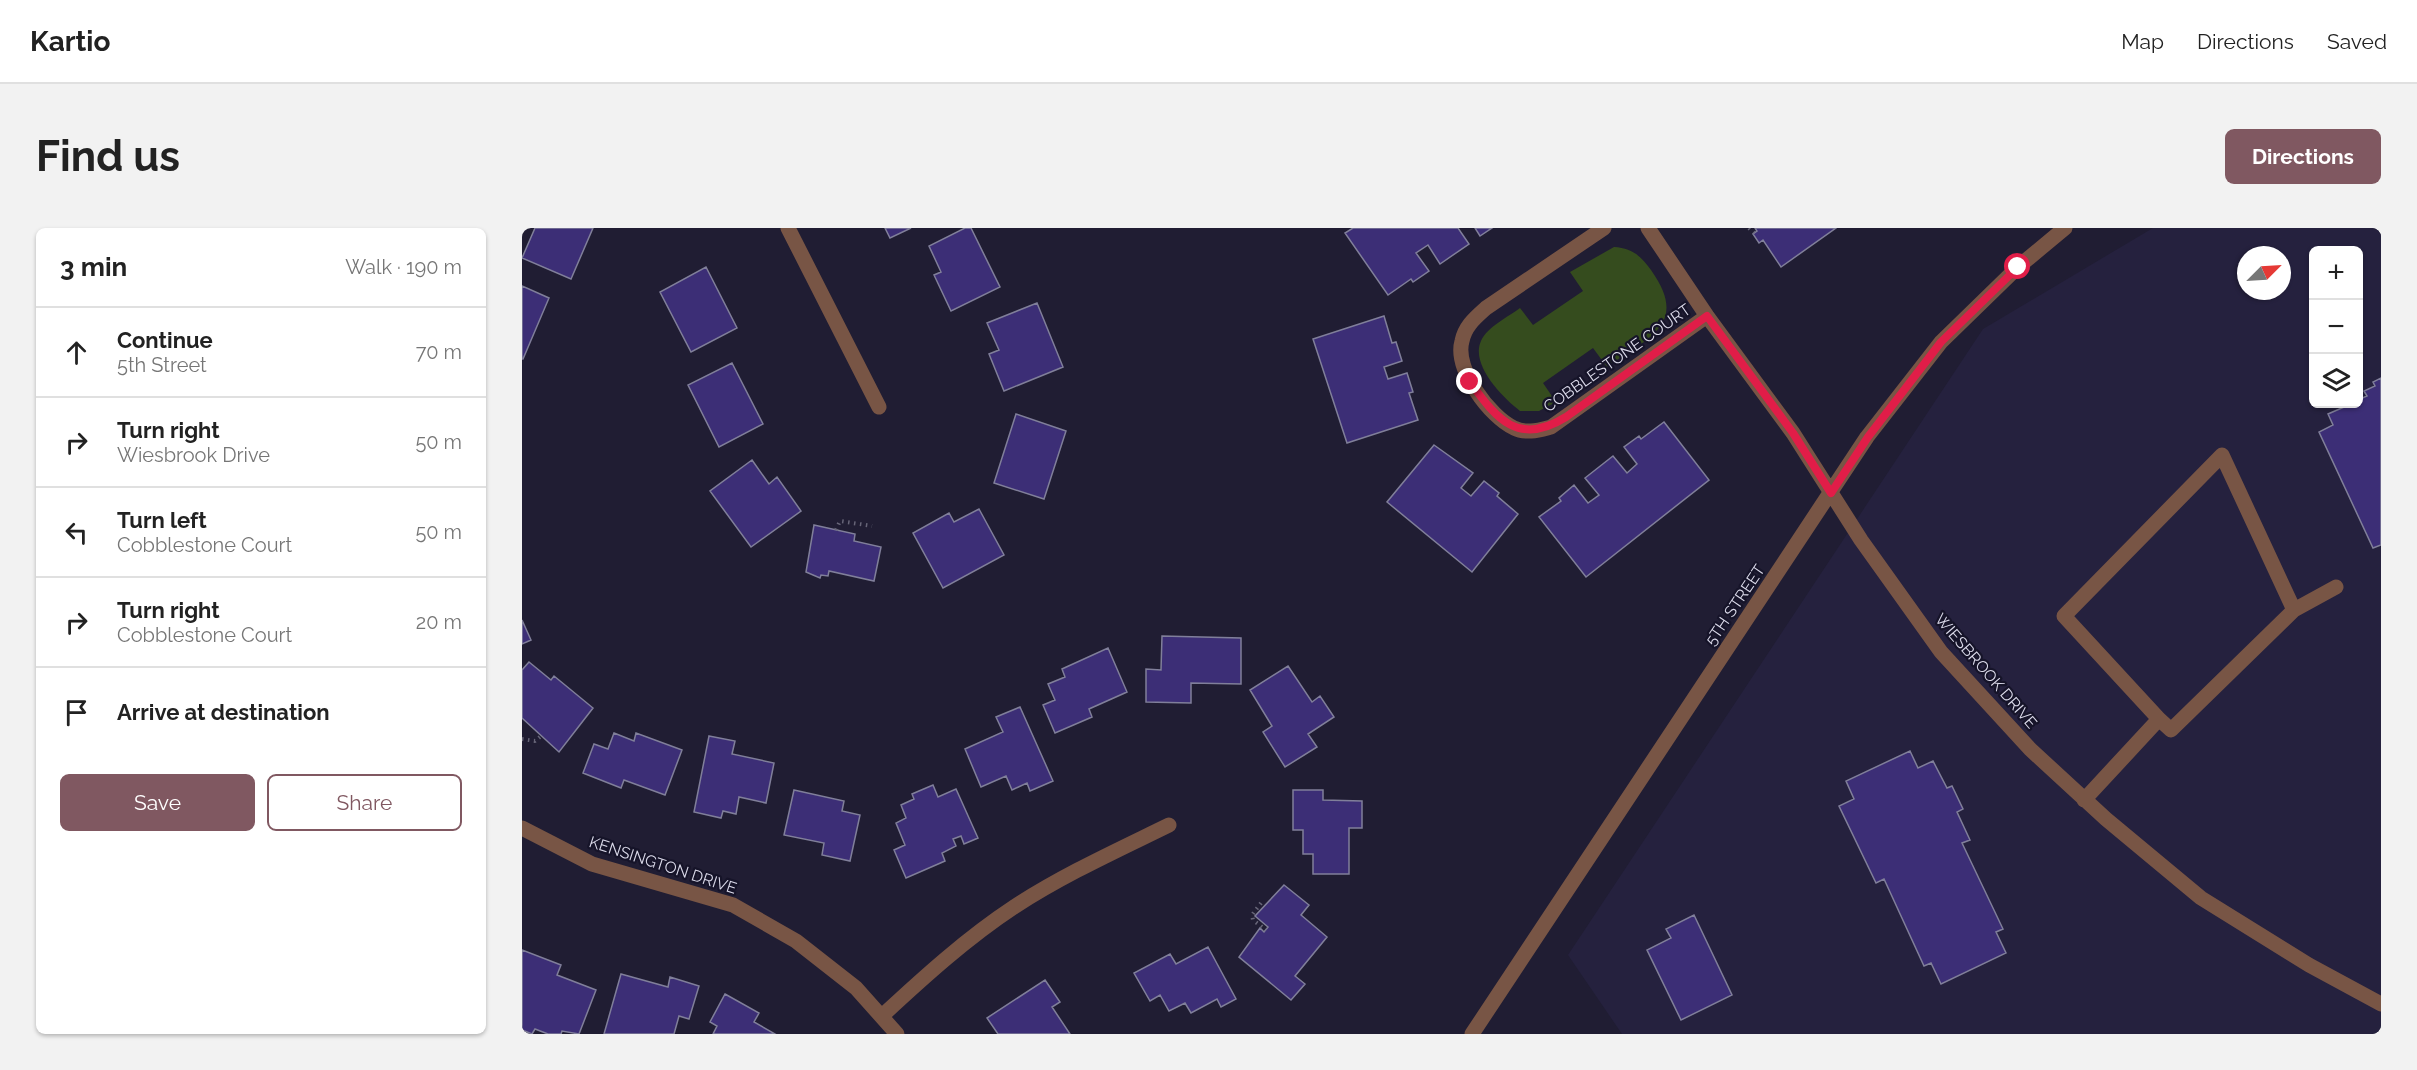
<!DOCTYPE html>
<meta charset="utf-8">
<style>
:root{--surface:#fff;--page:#f2f2f2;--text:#222;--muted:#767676;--line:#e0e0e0;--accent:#805861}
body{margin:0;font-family:Raleway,sans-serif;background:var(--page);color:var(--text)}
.controls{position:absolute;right:18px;top:18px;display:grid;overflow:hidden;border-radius:9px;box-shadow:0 2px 4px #0004}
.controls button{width:54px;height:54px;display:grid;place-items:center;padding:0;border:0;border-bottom:2px solid var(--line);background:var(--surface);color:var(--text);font:30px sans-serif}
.compass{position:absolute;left:1715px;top:18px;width:54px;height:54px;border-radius:50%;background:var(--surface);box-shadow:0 2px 4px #0004;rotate:66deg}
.stop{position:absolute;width:18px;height:18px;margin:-14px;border:4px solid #e11d48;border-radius:50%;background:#fff}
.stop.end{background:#e11d48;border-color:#fff;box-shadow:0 2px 6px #0008}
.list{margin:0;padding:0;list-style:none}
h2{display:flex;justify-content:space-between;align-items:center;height:78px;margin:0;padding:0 24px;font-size:26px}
h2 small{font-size:20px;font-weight:400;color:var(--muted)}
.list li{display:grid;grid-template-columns:39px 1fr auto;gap:18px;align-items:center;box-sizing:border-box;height:90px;padding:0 24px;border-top:2px solid var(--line)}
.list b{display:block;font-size:22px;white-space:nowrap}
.list p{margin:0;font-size:20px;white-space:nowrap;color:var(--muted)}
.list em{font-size:20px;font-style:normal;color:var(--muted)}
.actions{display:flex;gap:12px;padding:18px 24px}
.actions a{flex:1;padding:14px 0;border:2px solid var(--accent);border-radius:9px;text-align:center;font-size:21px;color:var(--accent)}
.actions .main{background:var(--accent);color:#fff}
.icon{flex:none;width:33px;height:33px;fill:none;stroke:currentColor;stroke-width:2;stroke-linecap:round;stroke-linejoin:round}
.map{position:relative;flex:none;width:1859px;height:806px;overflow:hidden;border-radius:9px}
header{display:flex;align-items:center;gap:36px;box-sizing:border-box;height:84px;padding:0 30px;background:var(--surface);border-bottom:2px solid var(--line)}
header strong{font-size:28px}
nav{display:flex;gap:33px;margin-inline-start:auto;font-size:21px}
.intro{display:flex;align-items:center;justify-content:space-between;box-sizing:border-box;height:144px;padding:0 36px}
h1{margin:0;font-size:42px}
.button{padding:15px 27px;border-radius:9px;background:var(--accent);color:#fff;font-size:21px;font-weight:700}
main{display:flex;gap:36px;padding:0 36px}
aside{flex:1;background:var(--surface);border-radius:9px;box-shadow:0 2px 4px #0004}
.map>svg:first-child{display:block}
.built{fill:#25213e;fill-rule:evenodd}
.green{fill:#354c1e}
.building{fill:#3c2e76;stroke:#807f9a;stroke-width:1.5}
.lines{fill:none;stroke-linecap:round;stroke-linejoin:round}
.path{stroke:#676578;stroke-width:4;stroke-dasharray:1.5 4.5;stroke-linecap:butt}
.minor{stroke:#785545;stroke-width:15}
.route{stroke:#e11d48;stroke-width:8}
.labels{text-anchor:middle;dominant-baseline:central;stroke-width:4.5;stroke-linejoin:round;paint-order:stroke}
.street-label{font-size:16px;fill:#dbdaea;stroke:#161429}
</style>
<header>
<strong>Kartio</strong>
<nav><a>Map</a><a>Directions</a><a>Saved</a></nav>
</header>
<div class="intro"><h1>Find us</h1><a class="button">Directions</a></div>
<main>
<aside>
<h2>3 min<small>Walk · 190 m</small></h2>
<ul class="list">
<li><svg class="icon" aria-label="ahead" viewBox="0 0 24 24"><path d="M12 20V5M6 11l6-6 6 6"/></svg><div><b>Continue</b><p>5th Street</p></div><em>70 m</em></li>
<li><svg class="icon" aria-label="right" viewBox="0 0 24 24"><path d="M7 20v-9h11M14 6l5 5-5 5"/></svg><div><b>Turn right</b><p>Wiesbrook Drive</p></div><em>50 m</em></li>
<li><svg class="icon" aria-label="left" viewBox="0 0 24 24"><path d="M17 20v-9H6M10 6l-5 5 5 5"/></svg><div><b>Turn left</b><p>Cobblestone Court</p></div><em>50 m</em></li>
<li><svg class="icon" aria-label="right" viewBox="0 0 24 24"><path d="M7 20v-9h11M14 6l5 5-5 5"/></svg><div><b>Turn right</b><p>Cobblestone Court</p></div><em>20 m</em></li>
<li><svg class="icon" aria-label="arrive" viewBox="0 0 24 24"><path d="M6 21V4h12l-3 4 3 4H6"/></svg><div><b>Arrive at destination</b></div></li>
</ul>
<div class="actions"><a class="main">Save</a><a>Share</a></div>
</aside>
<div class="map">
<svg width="1859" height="806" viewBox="0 0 1859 806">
<rect width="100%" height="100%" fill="#201d33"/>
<!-- built -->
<path class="built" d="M 1631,0 L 1859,0 L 1859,806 L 1100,806 L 1046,727 L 1461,101 ZM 1792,22 L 1836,22 L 1836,176 L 1792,176 ZM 1724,27 L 1760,27 L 1760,63 L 1724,63 Z"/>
<!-- green -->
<path class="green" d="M 1092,19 C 1110,20 1119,28 1129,42 C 1168,97 1126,109 1085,139 L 1071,120 L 1021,155 L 1034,174 L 1017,183 L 998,183 C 981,170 948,137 959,113 C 965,99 986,89 998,80 L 1011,97 L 1061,63 L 1048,44 Z"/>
<!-- building -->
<path class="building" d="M 13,0 L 71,0 L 49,51 L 0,30 Z
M 363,0 L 389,0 L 368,10 Z
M 443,0 L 449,0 L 478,59 L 429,83 L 412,47 L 419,44 L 407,18 Z
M 831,0 L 936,0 L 947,16 L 918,36 L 906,17 L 894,25 L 907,43 L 891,54 L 889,51 L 866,67 L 823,5 Z
M 953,0 L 970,0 L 958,8 Z
M 1233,0 L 1314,0 L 1259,39 L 1241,12 L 1237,15 L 1231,6 L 1235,3 Z
M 184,39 L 215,100 L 169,124 L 138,64 Z
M 0,58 L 27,70 L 1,131 L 0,131 Z
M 515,75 L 541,139 L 482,163 L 467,126 L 477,122 L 465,95 Z
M 862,88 L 870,115 L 874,114 L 880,133 L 862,139 L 866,151 L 885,145 L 891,164 L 887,165 L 896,192 L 825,215 L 791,111 Z
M 210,135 L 241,196 L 197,219 L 166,157 Z
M 1859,150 L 1859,317 L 1851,320 L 1797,204 L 1811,197 L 1806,186 L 1829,176 L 1836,176 L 1836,172 L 1845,168 L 1842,163 L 1853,158 L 1851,154 Z
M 494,186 L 544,203 L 522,271 L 472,255 Z
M 1142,194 L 1187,252 L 1064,349 L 1017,289 L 1039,273 L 1037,270 L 1052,257 L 1066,275 L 1077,267 L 1063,250 L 1091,228 L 1105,245 L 1115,236 L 1102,219 L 1117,208 L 1119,211 Z
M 912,217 L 951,245 L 939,260 L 949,268 L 962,253 L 977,265 L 975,268 L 996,286 L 950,344 L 865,274 Z
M 230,232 L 247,256 L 255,249 L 279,283 L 229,319 L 188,263 Z
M 457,281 L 482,327 L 421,360 L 391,305 L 427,285 L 432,294 Z
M 292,297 L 333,306 L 332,313 L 359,319 L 352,353 L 307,343 L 306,348 L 299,347 L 298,350 L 284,344 Z
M 0,392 L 9,412 L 0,416 Z
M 640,408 L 719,410 L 719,456 L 669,455 L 669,475 L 624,474 L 624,441 L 639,442 Z
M 586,420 L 605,464 L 567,481 L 570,489 L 533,505 L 521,477 L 533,472 L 526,456 L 543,449 L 540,441 Z
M 7,434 L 29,452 L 32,448 L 71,480 L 37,524 L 0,490 L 0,442 Z
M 766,438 L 790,474 L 798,468 L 812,489 L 786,506 L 795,519 L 763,539 L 741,504 L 750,498 L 728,462 Z
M 498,479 L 531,553 L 508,563 L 505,555 L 490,562 L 484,548 L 459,559 L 443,521 L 481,504 L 474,489 Z
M 92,505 L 112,513 L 114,505 L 160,522 L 143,567 L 102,552 L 99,560 L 61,545 L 72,516 L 86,521 Z
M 187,508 L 213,513 L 210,526 L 252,535 L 244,575 L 217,569 L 214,586 L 201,583 L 199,590 L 172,584 Z
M 1388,523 L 1396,540 L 1411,533 L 1425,560 L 1430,558 L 1441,581 L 1435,584 L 1448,612 L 1440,615 L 1481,701 L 1474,704 L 1484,725 L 1419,756 L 1409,735 L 1402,738 L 1362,651 L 1354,655 L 1317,578 L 1332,571 L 1324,553 Z
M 411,557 L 416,569 L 434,561 L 456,610 L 442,616 L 439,608 L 431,611 L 434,618 L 420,625 L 423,633 L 384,650 L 372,622 L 383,617 L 374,595 L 384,590 L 379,577 L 392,571 L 390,566 Z
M 272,562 L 322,573 L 320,583 L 338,587 L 328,633 L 300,627 L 302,615 L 262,607 Z
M 771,562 L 801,562 L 801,572 L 840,573 L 840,600 L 827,600 L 827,646 L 791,646 L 791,626 L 781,626 L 781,602 L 771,602 Z
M 762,657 L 787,677 L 779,687 L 805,709 L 773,748 L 783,756 L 769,772 L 717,729 L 738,700 L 742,704 L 746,699 L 733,688 Z
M 1172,687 L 1210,767 L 1159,792 L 1125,722 L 1149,710 L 1144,701 Z
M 686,719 L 714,771 L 699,779 L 695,771 L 669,785 L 663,775 L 647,783 L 638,767 L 628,773 L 612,745 L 648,726 L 654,736 Z
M 0,722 L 39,737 L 35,747 L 74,762 L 57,806 L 40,803 L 39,806 L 26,806 L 13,801 L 10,806 L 0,802 Z
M 99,746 L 146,759 L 148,749 L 177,758 L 167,791 L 157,788 L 152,806 L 82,806 Z
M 523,752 L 538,774 L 530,779 L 548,806 L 476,806 L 465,790 Z
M 203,766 L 237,785 L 232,794 L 253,806 L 191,806 L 195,798 L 188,794 Z"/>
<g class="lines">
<!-- path -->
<path class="path" d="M 1227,0 L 1232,5
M 314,302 L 318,293 L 350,298
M 0,511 L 13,513 L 19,508
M 739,675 L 730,687 L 731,692 L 744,702"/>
<!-- minor -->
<path class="minor" d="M 266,0 L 357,179
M 1082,0 L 964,80 C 953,90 943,98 940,113 C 932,141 968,189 992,200 C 1004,206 1017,202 1029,199 L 1185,88
M 1126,0 L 1185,88 L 1271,205 L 1339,312 L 1419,424 L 1508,521 L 1584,591 L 1679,670 L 1787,737 L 1859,776
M 1772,382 L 1814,359
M 1562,572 L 1637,491 L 1542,388 L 1700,227 L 1772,382 L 1649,502 L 1637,491
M 0,600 L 70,636 L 211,677 L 274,713 L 334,760 L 375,806
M 361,787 C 402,749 445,710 492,679 C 541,647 594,623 647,597
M 950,806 L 1345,209 L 1419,114 L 1496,39 L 1543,0"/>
</g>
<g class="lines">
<!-- route -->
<path class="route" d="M 948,154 C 976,193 997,218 1044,189 L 1185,88 L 1271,205 L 1309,265 L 1346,209 L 1419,114 L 1496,39"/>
</g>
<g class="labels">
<!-- street labels -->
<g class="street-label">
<text transform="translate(1095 130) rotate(-35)">COBBLESTONE COURT</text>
<text transform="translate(1213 377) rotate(-56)">5TH STREET</text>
<text transform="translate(1464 443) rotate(49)">WIESBROOK DRIVE</text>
<text transform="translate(141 637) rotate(18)">KENSINGTON DRIVE</text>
</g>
</g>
</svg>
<div class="controls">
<button>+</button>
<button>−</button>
<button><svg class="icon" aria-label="layers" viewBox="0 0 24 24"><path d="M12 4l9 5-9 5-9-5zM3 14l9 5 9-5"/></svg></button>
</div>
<svg class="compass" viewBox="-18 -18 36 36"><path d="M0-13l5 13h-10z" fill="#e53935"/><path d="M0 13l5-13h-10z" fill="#767676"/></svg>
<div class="stop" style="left:1496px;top:39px"></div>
<div class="stop end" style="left:948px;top:154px"></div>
</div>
</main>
